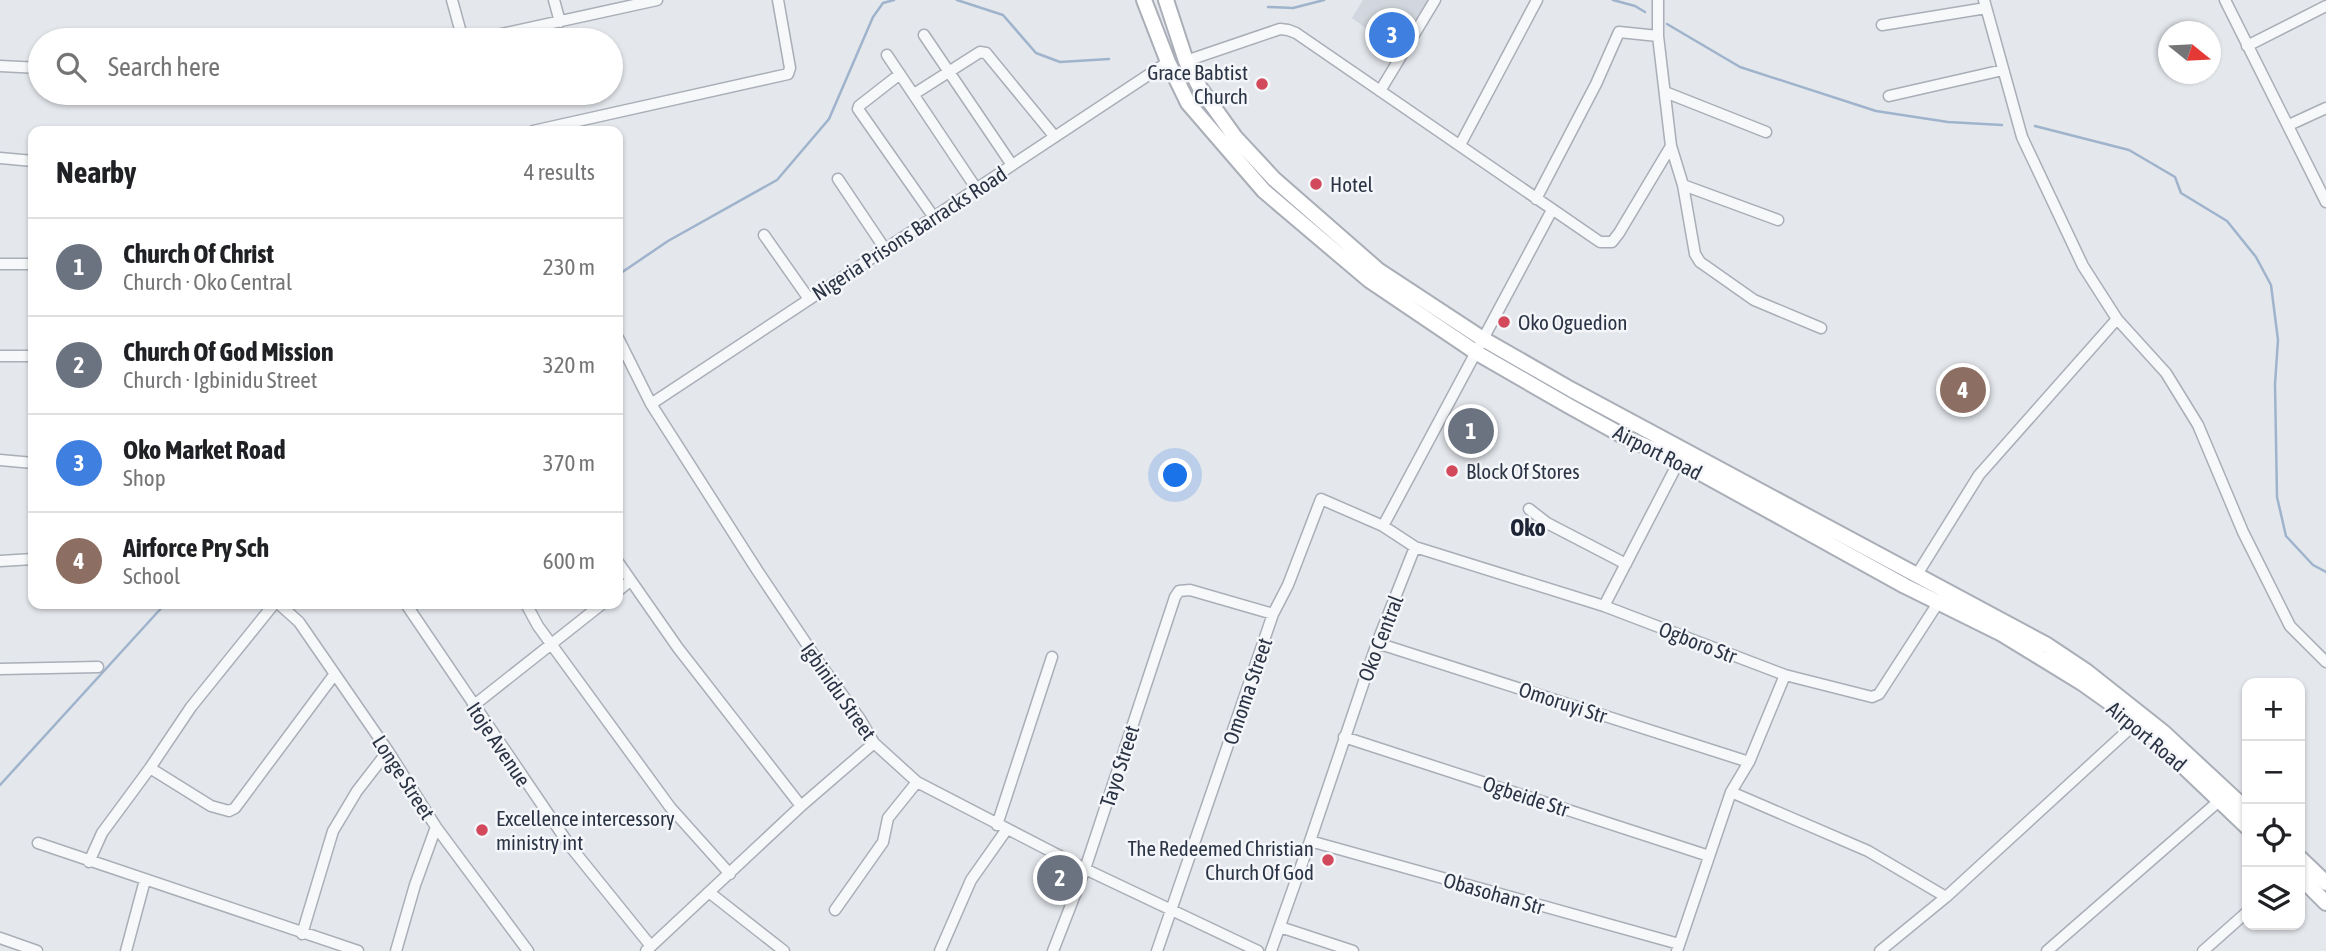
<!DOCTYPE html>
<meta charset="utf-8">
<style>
:root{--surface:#fff;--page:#f2f2f2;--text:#202124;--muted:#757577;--line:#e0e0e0;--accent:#7c3aed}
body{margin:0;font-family:"Asap Condensed",sans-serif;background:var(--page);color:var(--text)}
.controls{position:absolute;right:21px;bottom:21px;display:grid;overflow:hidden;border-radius:14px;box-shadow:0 2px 5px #0004}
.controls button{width:63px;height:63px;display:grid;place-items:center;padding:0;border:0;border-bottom:2px solid var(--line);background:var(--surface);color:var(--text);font:35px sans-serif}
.compass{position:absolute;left:2158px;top:21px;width:63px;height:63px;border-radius:50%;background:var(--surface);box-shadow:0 2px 5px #0004;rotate:108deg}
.you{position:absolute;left:1176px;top:476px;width:24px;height:24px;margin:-18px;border:5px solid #fff;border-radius:50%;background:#1a73e8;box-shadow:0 0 0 10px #1a73e833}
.badge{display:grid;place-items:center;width:46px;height:46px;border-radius:50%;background:var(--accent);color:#fff;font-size:23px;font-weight:700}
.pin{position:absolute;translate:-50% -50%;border:4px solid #fff;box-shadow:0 2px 7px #0006}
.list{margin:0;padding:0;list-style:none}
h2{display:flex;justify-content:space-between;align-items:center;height:91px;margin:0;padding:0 28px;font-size:30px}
h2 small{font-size:23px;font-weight:400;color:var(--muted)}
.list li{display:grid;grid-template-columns:46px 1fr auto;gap:21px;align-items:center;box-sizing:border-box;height:98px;padding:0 28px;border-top:2px solid var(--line)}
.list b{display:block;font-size:26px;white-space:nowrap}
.list p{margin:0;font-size:23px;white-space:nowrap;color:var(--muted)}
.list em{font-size:23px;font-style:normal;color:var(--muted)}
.icon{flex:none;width:38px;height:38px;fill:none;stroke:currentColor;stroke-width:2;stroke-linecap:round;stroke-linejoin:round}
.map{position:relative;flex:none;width:2326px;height:951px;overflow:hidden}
.search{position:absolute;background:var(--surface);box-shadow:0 2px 5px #0004;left:28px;top:28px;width:595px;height:77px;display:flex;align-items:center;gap:18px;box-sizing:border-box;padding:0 24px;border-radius:38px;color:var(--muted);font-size:26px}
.panel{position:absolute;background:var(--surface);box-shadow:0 2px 5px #0004;left:28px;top:126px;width:595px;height:483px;border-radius:14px}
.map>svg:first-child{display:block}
.built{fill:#d2d6de}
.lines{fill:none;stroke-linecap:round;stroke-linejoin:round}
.stream{stroke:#9fb4cc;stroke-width:2.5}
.minor-casing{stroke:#a9aeb7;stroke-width:13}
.secondary-casing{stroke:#a9aeb7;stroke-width:18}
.minor{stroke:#f7f8fa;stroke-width:10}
.secondary{stroke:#fff;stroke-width:14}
.poi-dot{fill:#d1495b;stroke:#f4f6f9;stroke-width:2.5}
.labels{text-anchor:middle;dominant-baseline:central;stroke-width:5;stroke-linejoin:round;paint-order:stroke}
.poi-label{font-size:21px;fill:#2b3445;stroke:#f4f6f9;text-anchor:start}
.street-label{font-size:21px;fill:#2b3445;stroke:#f4f6f9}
.quarter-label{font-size:24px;font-weight:bold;fill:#1d2536;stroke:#f4f6f9}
</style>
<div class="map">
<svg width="2326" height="951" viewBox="0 0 2326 951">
<rect width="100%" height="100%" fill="#e4e7ec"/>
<!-- built -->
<path class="built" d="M 1363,0 L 1428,0 L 1399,52 L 1352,18 Z"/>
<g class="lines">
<!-- stream -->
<path class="stream" d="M 957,0 L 1003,15 L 1036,53 L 1060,62 L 1109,59
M 1613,0 L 1635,6 L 1645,12
M 1268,7 L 1293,8 L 1324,0
M 1667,24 L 1740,67 L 1876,111 L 1948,122 L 2002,125
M 2035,126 L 2129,150 L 2175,177 L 2181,193 L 2227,221 L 2256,257 L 2271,285 L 2278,340 L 2275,384 L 2277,497 L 2286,536 L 2313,565 L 2326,572
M 618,275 L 668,241 L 777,180 L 829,119 L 873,17 L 883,3 L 894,0
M 0,785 L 165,604"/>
<!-- minor casing -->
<g class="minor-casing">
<path id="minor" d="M 452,0 L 463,40
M 554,0 L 560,22
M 1984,0 L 2022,137 L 2083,266 L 2117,319 L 2166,373 L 2198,425 L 2243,532 L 2290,626 L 2326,662
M 2225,0 L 2326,202
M 1882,25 L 1986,8
M 924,35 L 1012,165
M 474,40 L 657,0
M 2247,46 L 2326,6
M 887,55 L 976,188
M 1186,61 L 1280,29 L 1288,30 L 1296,33 L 1600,242 L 1612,242 L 1619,233 L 1671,146 L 1658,36 L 1658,0
M 0,66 L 40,68
M 900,74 L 859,106 L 858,109 L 933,216
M 1380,91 L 1435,0
M 1665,92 L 1766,132
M 914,94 L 980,52 L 986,53 L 1055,137
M 1889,96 L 2003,70
M 2289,125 L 2326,108
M 533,131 L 788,74 L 790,68 L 778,0
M 1460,145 L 1537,0
M 1671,146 L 1683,185 L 1695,254 L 1700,262 L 1754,300 L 1821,328
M 0,158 L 33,161
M 838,179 L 885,249
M 1683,185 L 1778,220
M 1536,199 L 1596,84 L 1619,32 L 1658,36
M 764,235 L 809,299
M 0,264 L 33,264
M 618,338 L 651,404 L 757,570 L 818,661 L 860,719 L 874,743 L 917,782 L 1085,869 L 1258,951
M 0,356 L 33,356
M 651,404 L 1168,62
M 0,460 L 33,463
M 1529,509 L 1547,523 L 1626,564
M 1383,526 L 1552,210
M 0,561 L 33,559
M 618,562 L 678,648 L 801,806
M 1916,576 L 1979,475 L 2117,319
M 618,591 L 630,581
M 279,604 L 299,622 L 388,751 L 436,827 L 528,951
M 406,604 L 570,846 L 650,945
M 526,604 L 538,626 L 670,807 L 730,874
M 1604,606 L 1679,461
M 1377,643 L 1749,762
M 0,669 L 98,667
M 473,706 L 602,604
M 1344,737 L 1709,856
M 150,768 L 211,806 L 229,811 L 235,808 L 334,675
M 1731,792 L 1868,851 L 1946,897
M 997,825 L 1052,657
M 1310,841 L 1679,944
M 38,843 L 358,951
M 89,862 L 102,833 L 150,768 L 191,707 L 274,604
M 710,893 L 784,951
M 835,910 L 883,842 L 888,818 L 917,782
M 1280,927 L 1353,951
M 302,934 L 333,831 L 357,791 L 388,751
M 0,938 L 37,951
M 126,951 L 145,880
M 396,951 L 415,885 L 436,827
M 646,951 L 801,806 L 874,743
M 940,951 L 971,880 L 1007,829
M 1053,951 L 1085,869 L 1175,597 L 1179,591 L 1190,590 L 1273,614
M 1157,951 L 1273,614 L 1288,585 L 1321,499 L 1383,526 L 1415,547 L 1604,606 L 1785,675 L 1872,697 L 1879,694 L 1938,603
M 1271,951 L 1310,841 L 1377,643 L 1415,547
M 1677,951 L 1731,792 L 1749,762 L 1785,675
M 1880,951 L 1946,897 L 2137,722
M 2047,951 L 2219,801
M 2203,951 L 2247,912"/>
</g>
<!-- secondary casing -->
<g class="secondary-casing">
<path id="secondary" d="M 1144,0 L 1168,62 L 1188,103 L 1264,191 L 1369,280 L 1477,353 L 1569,406 L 1627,438 L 1679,461 L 1905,586 L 2002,634 L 2082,683 L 2137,722 L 2247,827
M 1166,0 L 1186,61 L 1200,88 L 1235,137 L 1274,179 L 1378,270 L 1483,339 L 1572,390 L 2047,645 L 2086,671 L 2163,732 L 2247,810
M 2300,858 L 2326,883
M 2300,877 L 2326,903"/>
</g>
<!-- minor -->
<use href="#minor" class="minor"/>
<!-- secondary -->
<use href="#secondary" class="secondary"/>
</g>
<!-- markers -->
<g class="poi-dot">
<circle cx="1262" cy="84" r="7"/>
<circle cx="1316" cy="184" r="7"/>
<circle cx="1504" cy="322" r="7"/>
<circle cx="1452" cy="471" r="7"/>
<circle cx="482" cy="830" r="7"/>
<circle cx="1328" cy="860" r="7"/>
</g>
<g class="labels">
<!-- poi labels -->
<g class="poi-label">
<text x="1248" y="72" text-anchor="end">Grace Babtist<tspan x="1248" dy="24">Church</tspan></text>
<text x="1330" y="184">Hotel</text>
<text x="1518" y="322">Oko Oguedion</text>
<text x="1466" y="471">Block Of Stores</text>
<text x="496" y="818">Excellence intercessory<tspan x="496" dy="24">ministry int</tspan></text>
<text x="1314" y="848" text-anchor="end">The Redeemed Christian<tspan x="1314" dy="24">Church Of God</tspan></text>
</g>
<!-- street labels -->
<g class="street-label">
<text transform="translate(909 233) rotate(-33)">Nigeria Prisons Barracks Road</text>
<text transform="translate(1658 452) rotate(27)">Airport Road</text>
<text transform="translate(1380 638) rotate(-69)">Oko Central</text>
<text transform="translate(1698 642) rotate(21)">Ogboro Str</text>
<text transform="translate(839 691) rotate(55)">Igbinidu Street</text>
<text transform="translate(1247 691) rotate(-71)">Omoma Street</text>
<text transform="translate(1563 702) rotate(18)">Omoruyi Str</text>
<text transform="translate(2147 736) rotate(40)">Airport Road</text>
<text transform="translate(499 744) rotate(56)">Itoje Avenue</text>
<text transform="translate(1119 766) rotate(-72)">Tayo Street</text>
<text transform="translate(404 777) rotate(57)">Longe Street</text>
<text transform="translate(1526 796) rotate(18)">Ogbeide Str</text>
<text transform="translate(1494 893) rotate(16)">Obasohan Str</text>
</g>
<!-- quarter labels -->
<g class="quarter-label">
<text x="1528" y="527">Oko</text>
</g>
</g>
</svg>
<div class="controls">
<button>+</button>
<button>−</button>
<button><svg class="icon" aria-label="locate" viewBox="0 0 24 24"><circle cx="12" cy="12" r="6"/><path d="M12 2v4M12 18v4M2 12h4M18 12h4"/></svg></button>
<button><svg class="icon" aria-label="layers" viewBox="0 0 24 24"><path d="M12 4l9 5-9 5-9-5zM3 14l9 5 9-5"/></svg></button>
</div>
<svg class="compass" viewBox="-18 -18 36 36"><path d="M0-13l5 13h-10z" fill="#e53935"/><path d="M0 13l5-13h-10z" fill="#757577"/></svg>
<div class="you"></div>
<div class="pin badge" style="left:1471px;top:431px;background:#6b7280">1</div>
<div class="pin badge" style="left:1060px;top:878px;background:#6b7280">2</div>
<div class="pin badge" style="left:1392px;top:35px;background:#3f7fe0">3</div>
<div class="pin badge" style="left:1963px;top:390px;background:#8d6e63">4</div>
<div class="search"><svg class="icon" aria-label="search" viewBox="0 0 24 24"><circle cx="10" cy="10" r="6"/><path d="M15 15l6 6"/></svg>Search here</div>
<section class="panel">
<h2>Nearby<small>4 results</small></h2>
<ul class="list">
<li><span class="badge" style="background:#6b7280">1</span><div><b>Church Of Christ</b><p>Church · Oko Central</p></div><em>230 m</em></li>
<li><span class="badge" style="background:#6b7280">2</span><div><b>Church Of God Mission</b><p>Church · Igbinidu Street</p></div><em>320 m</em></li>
<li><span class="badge" style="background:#3f7fe0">3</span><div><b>Oko Market Road</b><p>Shop</p></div><em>370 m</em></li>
<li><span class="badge" style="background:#8d6e63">4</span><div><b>Airforce Pry Sch</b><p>School</p></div><em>600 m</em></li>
</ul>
</section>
</div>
